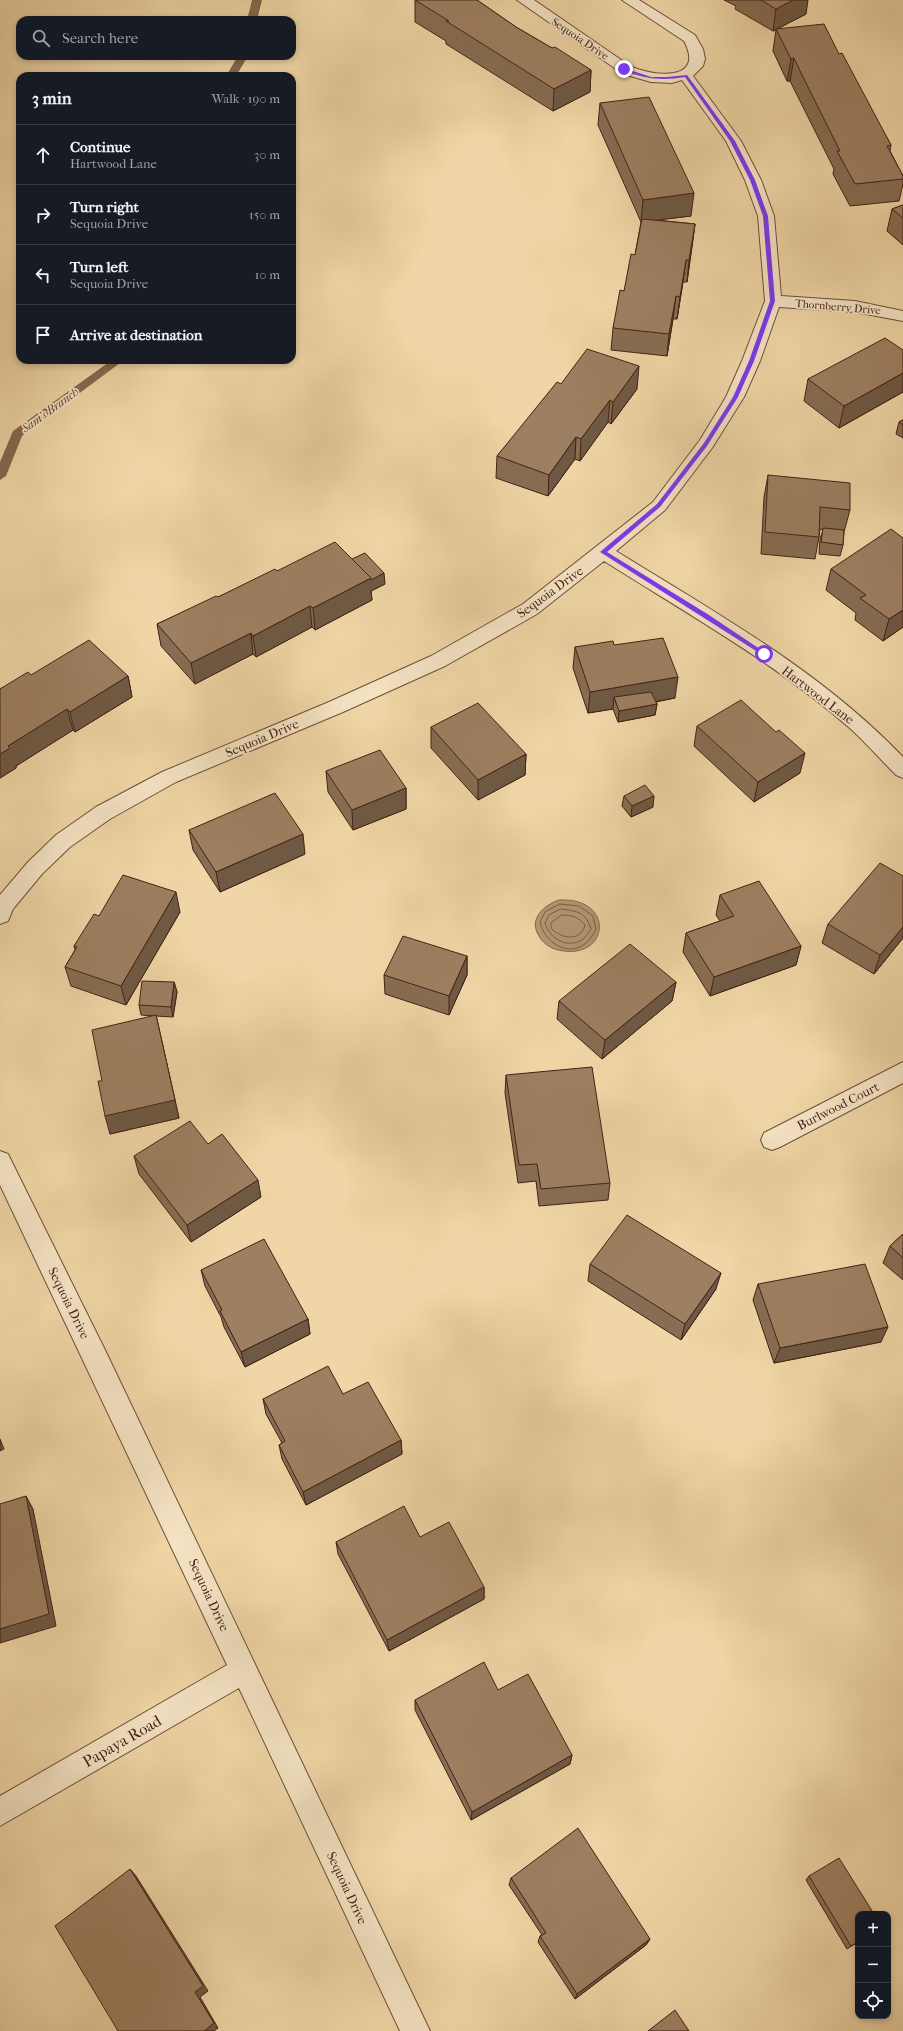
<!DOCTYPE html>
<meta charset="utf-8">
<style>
:root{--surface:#171b24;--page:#242831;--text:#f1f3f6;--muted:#9ea1a6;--line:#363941}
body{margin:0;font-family:"IM FELL French Canon",serif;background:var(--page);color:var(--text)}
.controls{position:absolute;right:12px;bottom:12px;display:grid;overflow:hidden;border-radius:8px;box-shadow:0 2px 6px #0003}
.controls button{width:36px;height:36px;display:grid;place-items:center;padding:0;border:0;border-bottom:1px solid var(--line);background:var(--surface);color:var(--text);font:20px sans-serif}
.stop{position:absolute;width:12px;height:12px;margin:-9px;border:3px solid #7c3aed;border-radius:50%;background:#fff}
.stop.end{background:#7c3aed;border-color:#fff;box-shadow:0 1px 4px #0008}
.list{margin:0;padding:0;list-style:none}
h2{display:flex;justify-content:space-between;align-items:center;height:52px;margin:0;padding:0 16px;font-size:17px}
h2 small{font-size:13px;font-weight:400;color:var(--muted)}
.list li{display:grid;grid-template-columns:26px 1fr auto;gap:12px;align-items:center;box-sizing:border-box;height:60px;padding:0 16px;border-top:1px solid var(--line)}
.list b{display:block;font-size:15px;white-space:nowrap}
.list p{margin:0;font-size:13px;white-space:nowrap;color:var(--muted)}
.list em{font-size:13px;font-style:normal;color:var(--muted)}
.icon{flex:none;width:22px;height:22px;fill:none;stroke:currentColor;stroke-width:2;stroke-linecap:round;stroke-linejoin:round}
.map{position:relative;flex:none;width:903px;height:2031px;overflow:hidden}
.search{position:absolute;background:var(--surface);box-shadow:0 2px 6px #0003;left:16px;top:16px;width:280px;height:44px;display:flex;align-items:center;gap:10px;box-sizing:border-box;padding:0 14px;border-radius:12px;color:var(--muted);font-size:15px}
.panel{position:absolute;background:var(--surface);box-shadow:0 2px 6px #0003;left:16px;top:72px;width:280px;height:292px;border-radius:12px}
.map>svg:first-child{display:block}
.water{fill:#b59875;stroke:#87684f}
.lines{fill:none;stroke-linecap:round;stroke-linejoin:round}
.shore{stroke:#7c5c46;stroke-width:1}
.stream{fill:#87684f;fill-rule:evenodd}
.minor-casing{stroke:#6e4e3a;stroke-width:2}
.minor{fill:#f5e4c5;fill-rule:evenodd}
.wall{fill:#876d53;stroke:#432116}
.shaded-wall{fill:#6e5944;stroke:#432116}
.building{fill:#9d7f61;stroke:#432116}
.route{fill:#7c3aed}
.labels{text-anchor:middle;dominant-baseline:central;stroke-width:3.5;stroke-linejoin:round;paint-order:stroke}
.far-street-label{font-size:11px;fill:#432116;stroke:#f5e4c5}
.far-water-label{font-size:12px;font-style:italic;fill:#654532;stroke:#f5e4c5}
.street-label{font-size:13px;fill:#432116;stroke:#f5e4c5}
.near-street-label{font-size:16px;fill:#432116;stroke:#f5e4c5}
</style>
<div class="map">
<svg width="903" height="2031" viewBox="0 0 903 2031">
<rect width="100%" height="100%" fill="#f0d6a6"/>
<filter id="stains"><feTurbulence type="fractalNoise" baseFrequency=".005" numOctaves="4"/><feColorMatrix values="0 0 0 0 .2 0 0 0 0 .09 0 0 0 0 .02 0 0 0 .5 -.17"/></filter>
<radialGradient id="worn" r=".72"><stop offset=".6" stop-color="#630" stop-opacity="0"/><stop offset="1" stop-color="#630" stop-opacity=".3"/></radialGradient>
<!-- water -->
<path class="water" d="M 559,900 C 614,897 610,957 564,951 C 553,950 544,945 539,936 C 528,919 544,905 559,900 Z"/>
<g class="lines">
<!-- shore -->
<path class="shore" d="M 560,904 L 579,906 L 593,916 L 596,930 C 593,934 590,940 586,943 C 568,958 544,942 540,922 L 545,912 Z
M 561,909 C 577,911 586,912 591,929 C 589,932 586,937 583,939 C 568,950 549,938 545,923 L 549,915 Z
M 562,915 C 572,915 579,917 585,925 C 581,942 561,939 551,928 L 551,923 Z"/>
<!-- stream -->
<path class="stream" d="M 252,0 L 262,0 L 257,20 L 247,20 Z
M 238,56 L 248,56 L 236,76 L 226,76 Z
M 112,360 L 124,360 L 22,436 L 6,476 L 0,480 L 0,462 L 13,431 Z"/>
<!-- minor casing -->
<g class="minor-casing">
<path id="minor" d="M 517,0 L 534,0 L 630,66 C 653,77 706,82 684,41 L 622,0 L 639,0 L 695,35 L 703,49 L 705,59 L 703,66 L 693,76 L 741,141 L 761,180 L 774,216 L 781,296 L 855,301 L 903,311 L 903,321 L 855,312 L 779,307 L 760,361 L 744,397 L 712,448 L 665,510 L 616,551 C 716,613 821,671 903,757 L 903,778 L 896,775 C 881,760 867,744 852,730 C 777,664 688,614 604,561 L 537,614 L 445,666 L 343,712 L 176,782 L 110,819 L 70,847 L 42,874 L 13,909 L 8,921 L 0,924 L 0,895 L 28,862 L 56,835 L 96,807 L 162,772 L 329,702 L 431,656 L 523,604 L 653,502 L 700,440 L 726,397 L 742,361 L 765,301 L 758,216 L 745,180 L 726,141 L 682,80 L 672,83 L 651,82 L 623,74 Z
M 903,1062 L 903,1083 L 780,1147 L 772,1150 L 764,1147 L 761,1140 L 764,1133 Z
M 0,1151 L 8,1154 L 106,1352 L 430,2031 L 400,2031 L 239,1688 L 0,1826 L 0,1796 L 227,1665 L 0,1185 Z"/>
</g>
<!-- minor -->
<use href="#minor" class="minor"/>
</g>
<!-- wall -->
<path class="wall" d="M 415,0 L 477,0 L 516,27 L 552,48 L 591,70 L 590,92 L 553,111 L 446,44 L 446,41 L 415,22 Z
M 724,0 L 793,0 L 806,14 L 777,29 L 839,54 L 891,145 L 890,151 L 903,176 L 903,184 L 899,201 L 850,206 L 833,174 L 834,169 L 790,81 L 787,81 L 773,51 L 776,30 L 773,31 L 735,9 L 736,6 Z
M 600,103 L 691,216 L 656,220 L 695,224 L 687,282 L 683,282 L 677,319 L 673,319 L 667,356 L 611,350 L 613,328 L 635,255 L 641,222 L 598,125 Z
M 903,205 L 903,245 L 887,231 L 892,209 Z
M 903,350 L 903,392 L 839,428 L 804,401 L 808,379 Z
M 561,384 L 637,389 L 611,424 L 608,422 L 580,461 L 575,459 L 548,496 L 496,478 L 497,456 Z
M 903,420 L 903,438 L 896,434 L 899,422 Z
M 768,475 L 850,510 L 844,532 L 843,545 L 840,556 L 819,554 L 820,539 L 823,530 L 820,529 L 819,537 L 815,559 L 761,554 L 764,497 Z
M 903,538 L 903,627 L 883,641 L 855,620 L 856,613 L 826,590 L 831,569 Z
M 352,559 L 385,584 L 371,591 L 372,600 L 315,630 L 312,627 L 256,657 L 253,654 L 195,684 L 161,646 L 157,624 L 218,597 L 277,571 Z
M 614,645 L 675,698 L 656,702 L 657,704 L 655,715 L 618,722 L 613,709 L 588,713 L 573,668 L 575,647 Z
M 31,675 L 128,676 L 132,697 L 75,732 L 73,730 L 16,766 L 16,768 L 0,778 L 0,689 Z
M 697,726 L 800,773 L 754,802 L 694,746 Z
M 431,727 L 526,754 L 525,775 L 478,800 L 431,748 Z
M 326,771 L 406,788 L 406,809 L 353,830 L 328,792 Z
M 624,796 L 653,807 L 631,817 L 622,806 Z
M 189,830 L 305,854 L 220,892 L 193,850 Z
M 720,895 L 801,946 L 796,965 L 710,996 L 683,952 L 686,933 L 720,921 L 716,915 Z
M 180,912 L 126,1005 L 71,986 L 65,967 L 75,950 L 74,946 L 99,916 Z
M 828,924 L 903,938 L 874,974 L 822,943 Z
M 467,956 L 467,975 L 449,1015 L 385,994 L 384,975 Z
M 174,982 L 177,992 L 173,1017 L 156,1016 L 179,1118 L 110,1134 L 102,1081 L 154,1016 L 141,1015 L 139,1005 Z
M 676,982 L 672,1001 L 602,1059 L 557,1019 L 559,1001 Z
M 506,1075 L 610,1183 L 608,1200 L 539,1206 L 536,1181 L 518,1183 L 505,1093 Z
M 208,1144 L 261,1197 L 191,1242 L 139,1174 L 134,1156 Z
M 903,1234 L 903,1280 L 883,1263 L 890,1246 Z
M 590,1264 L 716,1289 L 681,1340 L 588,1281 Z
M 201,1270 L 308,1319 L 310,1334 L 245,1367 L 224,1327 L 221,1317 L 205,1286 Z
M 758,1284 L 881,1342 L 774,1363 L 753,1300 Z
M 343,1394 L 401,1440 L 402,1454 L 306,1505 L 282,1459 L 279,1445 L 282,1443 L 266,1414 L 263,1399 Z
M 420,1537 L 484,1587 L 484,1599 L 389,1651 L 338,1554 L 336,1542 Z
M 498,1690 L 572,1755 L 570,1764 L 471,1820 L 415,1710 L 415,1700 Z
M 809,1876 L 858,1942 L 847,1949 L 806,1880 Z
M 511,1878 L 650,1939 L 646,1945 L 575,1999 L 538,1942 L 540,1936 L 542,1935 L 509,1885 Z"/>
<!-- shaded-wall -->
<path class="shaded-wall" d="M 793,0 L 808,0 L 806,14 L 773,31 L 776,9 Z
M 794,58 L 790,81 L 787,81 L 791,59 Z
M 591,70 L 590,92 L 553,111 L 554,89 Z
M 694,193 L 691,216 L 641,222 L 643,200 Z
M 695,224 L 692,247 L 687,282 L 689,260 Z
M 686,260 L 683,282 L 677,319 L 680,297 Z
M 676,296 L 673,319 L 667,356 L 669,334 Z
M 639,366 L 637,389 L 611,424 L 613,402 Z
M 903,373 L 903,392 L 839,428 L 844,406 Z
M 610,400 L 608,422 L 580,461 L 581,439 Z
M 576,437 L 575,459 L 548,496 L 549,475 Z
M 384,573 L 385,584 L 371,591 L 372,600 L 315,630 L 313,608 L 371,578 Z
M 310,606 L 312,627 L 256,657 L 253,636 Z
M 903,610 L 903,627 L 883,641 L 889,619 Z
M 251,633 L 253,654 L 195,684 L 191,663 Z
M 128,676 L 132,697 L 75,732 L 70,712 Z
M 678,677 L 675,698 L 618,708 L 614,697 L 613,709 L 588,713 L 590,692 Z
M 657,704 L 655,715 L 618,722 L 619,711 Z
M 67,709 L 73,730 L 16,766 L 16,768 L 0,778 L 0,754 L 8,746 Z
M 805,753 L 800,773 L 754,802 L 758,782 Z
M 526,754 L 525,775 L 478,800 L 478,780 Z
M 406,788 L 406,809 L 353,830 L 352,810 Z
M 654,796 L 653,807 L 631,817 L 632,806 Z
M 303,834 L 305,854 L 220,892 L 216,872 Z
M 176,892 L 180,912 L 126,1005 L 121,986 Z
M 903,927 L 903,938 L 874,974 L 880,955 Z
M 801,946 L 796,965 L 710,996 L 714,977 Z
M 467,956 L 467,975 L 449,1015 L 449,996 Z
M 174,982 L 177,992 L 173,1017 L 171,1007 Z
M 676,982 L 672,1001 L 602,1059 L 605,1040 Z
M 156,1015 L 179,1118 L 110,1134 L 105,1116 Z
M 258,1180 L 261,1197 L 191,1242 L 187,1225 Z
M 721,1273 L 716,1289 L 681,1340 L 685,1324 Z
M 308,1319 L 310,1334 L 245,1367 L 241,1352 Z
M 888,1327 L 881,1342 L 774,1363 L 780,1348 Z
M 0,1439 L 4,1449 L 0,1451 Z
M 401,1440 L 402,1454 L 306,1505 L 303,1492 Z
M 26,1496 L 33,1509 L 56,1626 L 0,1643 L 0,1629 Z
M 484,1587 L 484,1599 L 389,1651 L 387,1640 Z
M 572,1755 L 570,1764 L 471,1820 L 472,1812 Z
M 130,1869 L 136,1876 L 208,1991 L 200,1997 L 218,2028 L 214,2031 L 204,2031 L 195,1992 Z
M 650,1939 L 646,1945 L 575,1999 L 577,1994 Z"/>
<!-- building -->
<path class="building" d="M 415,0 L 477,0 L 516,27 L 552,48 L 555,47 L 591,70 L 554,89 L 446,21 L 449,21 Z
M 761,0 L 793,0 L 776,9 Z
M 824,24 L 839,54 L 842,53 L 891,145 L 887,146 L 903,176 L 903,179 L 855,184 L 837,151 L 840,151 L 801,73 L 794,58 L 791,59 L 776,29 Z
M 649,97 L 694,193 L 643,200 L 600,103 Z
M 903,205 L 903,218 L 892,209 Z
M 642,219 L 695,224 L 689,260 L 686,260 L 680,297 L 676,296 L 669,334 L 613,328 L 620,290 L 624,291 L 631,254 L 635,255 Z
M 885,338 L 903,350 L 903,373 L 844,406 L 808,379 Z
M 587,349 L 639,366 L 613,402 L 610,400 L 581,439 L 576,437 L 549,475 L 497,456 L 557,382 L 561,384 Z
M 903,420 L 903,425 L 899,422 Z
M 768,475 L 850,483 L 850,510 L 820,507 L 819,537 L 765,532 Z
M 823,528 L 844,530 L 843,545 L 821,542 Z
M 891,529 L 903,538 L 903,610 L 889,619 L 860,598 L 866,595 L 831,569 Z
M 335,542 L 371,578 L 313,608 L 310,606 L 253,636 L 251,633 L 191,663 L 157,624 L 216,596 L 218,597 L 275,569 L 277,571 Z
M 365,553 L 384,573 L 371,580 L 371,578 L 352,559 Z
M 663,638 L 678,677 L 590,692 L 575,647 L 613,641 L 614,645 Z
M 89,640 L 128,676 L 70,712 L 67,709 L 8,746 L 10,748 L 0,754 L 0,689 L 28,672 L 31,675 Z
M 651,692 L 657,704 L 619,711 L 614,697 Z
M 741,700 L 776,732 L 779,730 L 805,753 L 758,782 L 697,726 Z
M 478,703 L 526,754 L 478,780 L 431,727 Z
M 380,750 L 406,788 L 352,810 L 326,771 Z
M 645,785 L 654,796 L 632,806 L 624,796 Z
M 275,793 L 303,834 L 216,872 L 189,830 Z
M 880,863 L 903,876 L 903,927 L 880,955 L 828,924 Z
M 123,875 L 176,892 L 121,986 L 65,967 L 77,947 L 74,946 L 94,914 L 99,916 Z
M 759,881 L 801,946 L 714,977 L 686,933 L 734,916 L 720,895 Z
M 403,936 L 467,956 L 449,996 L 384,975 Z
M 630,944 L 676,982 L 605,1040 L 559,1001 Z
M 142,981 L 174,982 L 171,1007 L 139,1005 Z
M 156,1015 L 175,1100 L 105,1116 L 98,1081 L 102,1081 L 92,1030 Z
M 592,1067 L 610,1183 L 541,1189 L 537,1164 L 519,1165 L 506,1075 Z
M 190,1121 L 208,1144 L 222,1134 L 258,1180 L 187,1225 L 134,1156 Z
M 627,1215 L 721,1273 L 685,1324 L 590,1264 Z
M 903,1234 L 903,1258 L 890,1246 Z
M 264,1239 L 308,1319 L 241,1352 L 220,1311 L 222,1310 L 201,1270 Z
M 865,1264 L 888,1327 L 780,1348 L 758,1284 Z
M 328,1366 L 343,1394 L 368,1382 L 401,1440 L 303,1492 L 279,1445 L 285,1441 L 263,1399 Z
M 26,1496 L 49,1614 L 0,1629 L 0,1504 Z
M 404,1506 L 420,1537 L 449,1522 L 484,1587 L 387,1640 L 336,1542 Z
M 484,1662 L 498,1690 L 528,1674 L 572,1755 L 472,1812 L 415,1700 Z
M 578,1828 L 650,1939 L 577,1994 L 540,1936 L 546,1933 L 511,1878 Z
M 839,1858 L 874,1914 L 858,1914 L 858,1942 L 851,1946 L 809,1876 Z
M 130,1869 L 203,1986 L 195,1992 L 214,2023 L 204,2031 L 118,2031 L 55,1926 Z
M 675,2010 L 689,2031 L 648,2031 Z"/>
<!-- route -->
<path class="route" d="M 624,68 L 651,77 L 667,77 L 687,75 L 735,141 L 755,180 L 768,216 L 775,301 L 754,361 L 738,397 L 707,446 L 660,507 L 607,552 L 709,615 L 766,653 L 767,654 L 764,656 L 600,552 L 657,504 L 704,443 L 733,397 L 749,361 L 770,301 L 763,216 L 750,180 L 730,141 L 685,77 C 662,81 644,79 623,70 Z"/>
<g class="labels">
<!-- far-street labels -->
<g class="far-street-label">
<text transform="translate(580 39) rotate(34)">Sequoia Drive</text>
<text transform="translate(838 307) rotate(5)">Thornberry Drive</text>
</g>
<!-- far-water labels -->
<g class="far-water-label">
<text transform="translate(50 410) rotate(-36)">Sam's Branch</text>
</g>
<!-- street labels -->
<g class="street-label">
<text transform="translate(550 592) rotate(-36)">Sequoia Drive</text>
<text transform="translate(818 695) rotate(37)">Hartwood Lane</text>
<text transform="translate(262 738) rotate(-23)">Sequoia Drive</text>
<text transform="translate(838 1106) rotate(-27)">Burlwood Court</text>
<text transform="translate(69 1303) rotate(64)">Sequoia Drive</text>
<text transform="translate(209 1595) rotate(65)">Sequoia Drive</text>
<text transform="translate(347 1888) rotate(65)">Sequoia Drive</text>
</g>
<!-- near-street labels -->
<g class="near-street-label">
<text transform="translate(122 1741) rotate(-30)">Papaya Road</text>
</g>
</g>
<rect width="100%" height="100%" filter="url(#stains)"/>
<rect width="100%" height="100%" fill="url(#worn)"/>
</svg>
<div class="controls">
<button>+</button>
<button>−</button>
<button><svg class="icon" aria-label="locate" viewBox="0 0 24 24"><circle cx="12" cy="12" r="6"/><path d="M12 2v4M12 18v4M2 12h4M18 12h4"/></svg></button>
</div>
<div class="stop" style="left:764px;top:654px"></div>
<div class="stop end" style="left:624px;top:69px"></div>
<div class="search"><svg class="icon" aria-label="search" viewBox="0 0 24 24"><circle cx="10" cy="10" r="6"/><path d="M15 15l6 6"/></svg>Search here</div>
<section class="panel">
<h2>3 min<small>Walk · 190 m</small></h2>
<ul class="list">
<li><svg class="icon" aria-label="ahead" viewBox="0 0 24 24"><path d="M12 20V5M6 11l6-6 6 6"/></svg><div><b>Continue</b><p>Hartwood Lane</p></div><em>30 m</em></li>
<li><svg class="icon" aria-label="right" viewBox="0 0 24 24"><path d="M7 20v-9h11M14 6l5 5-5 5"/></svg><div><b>Turn right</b><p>Sequoia Drive</p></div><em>150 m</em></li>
<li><svg class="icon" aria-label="left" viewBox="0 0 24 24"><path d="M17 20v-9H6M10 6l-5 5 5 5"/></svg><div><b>Turn left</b><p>Sequoia Drive</p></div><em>10 m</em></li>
<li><svg class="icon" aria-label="arrive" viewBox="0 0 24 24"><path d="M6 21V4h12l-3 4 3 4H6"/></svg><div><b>Arrive at destination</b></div></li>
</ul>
</section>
</div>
